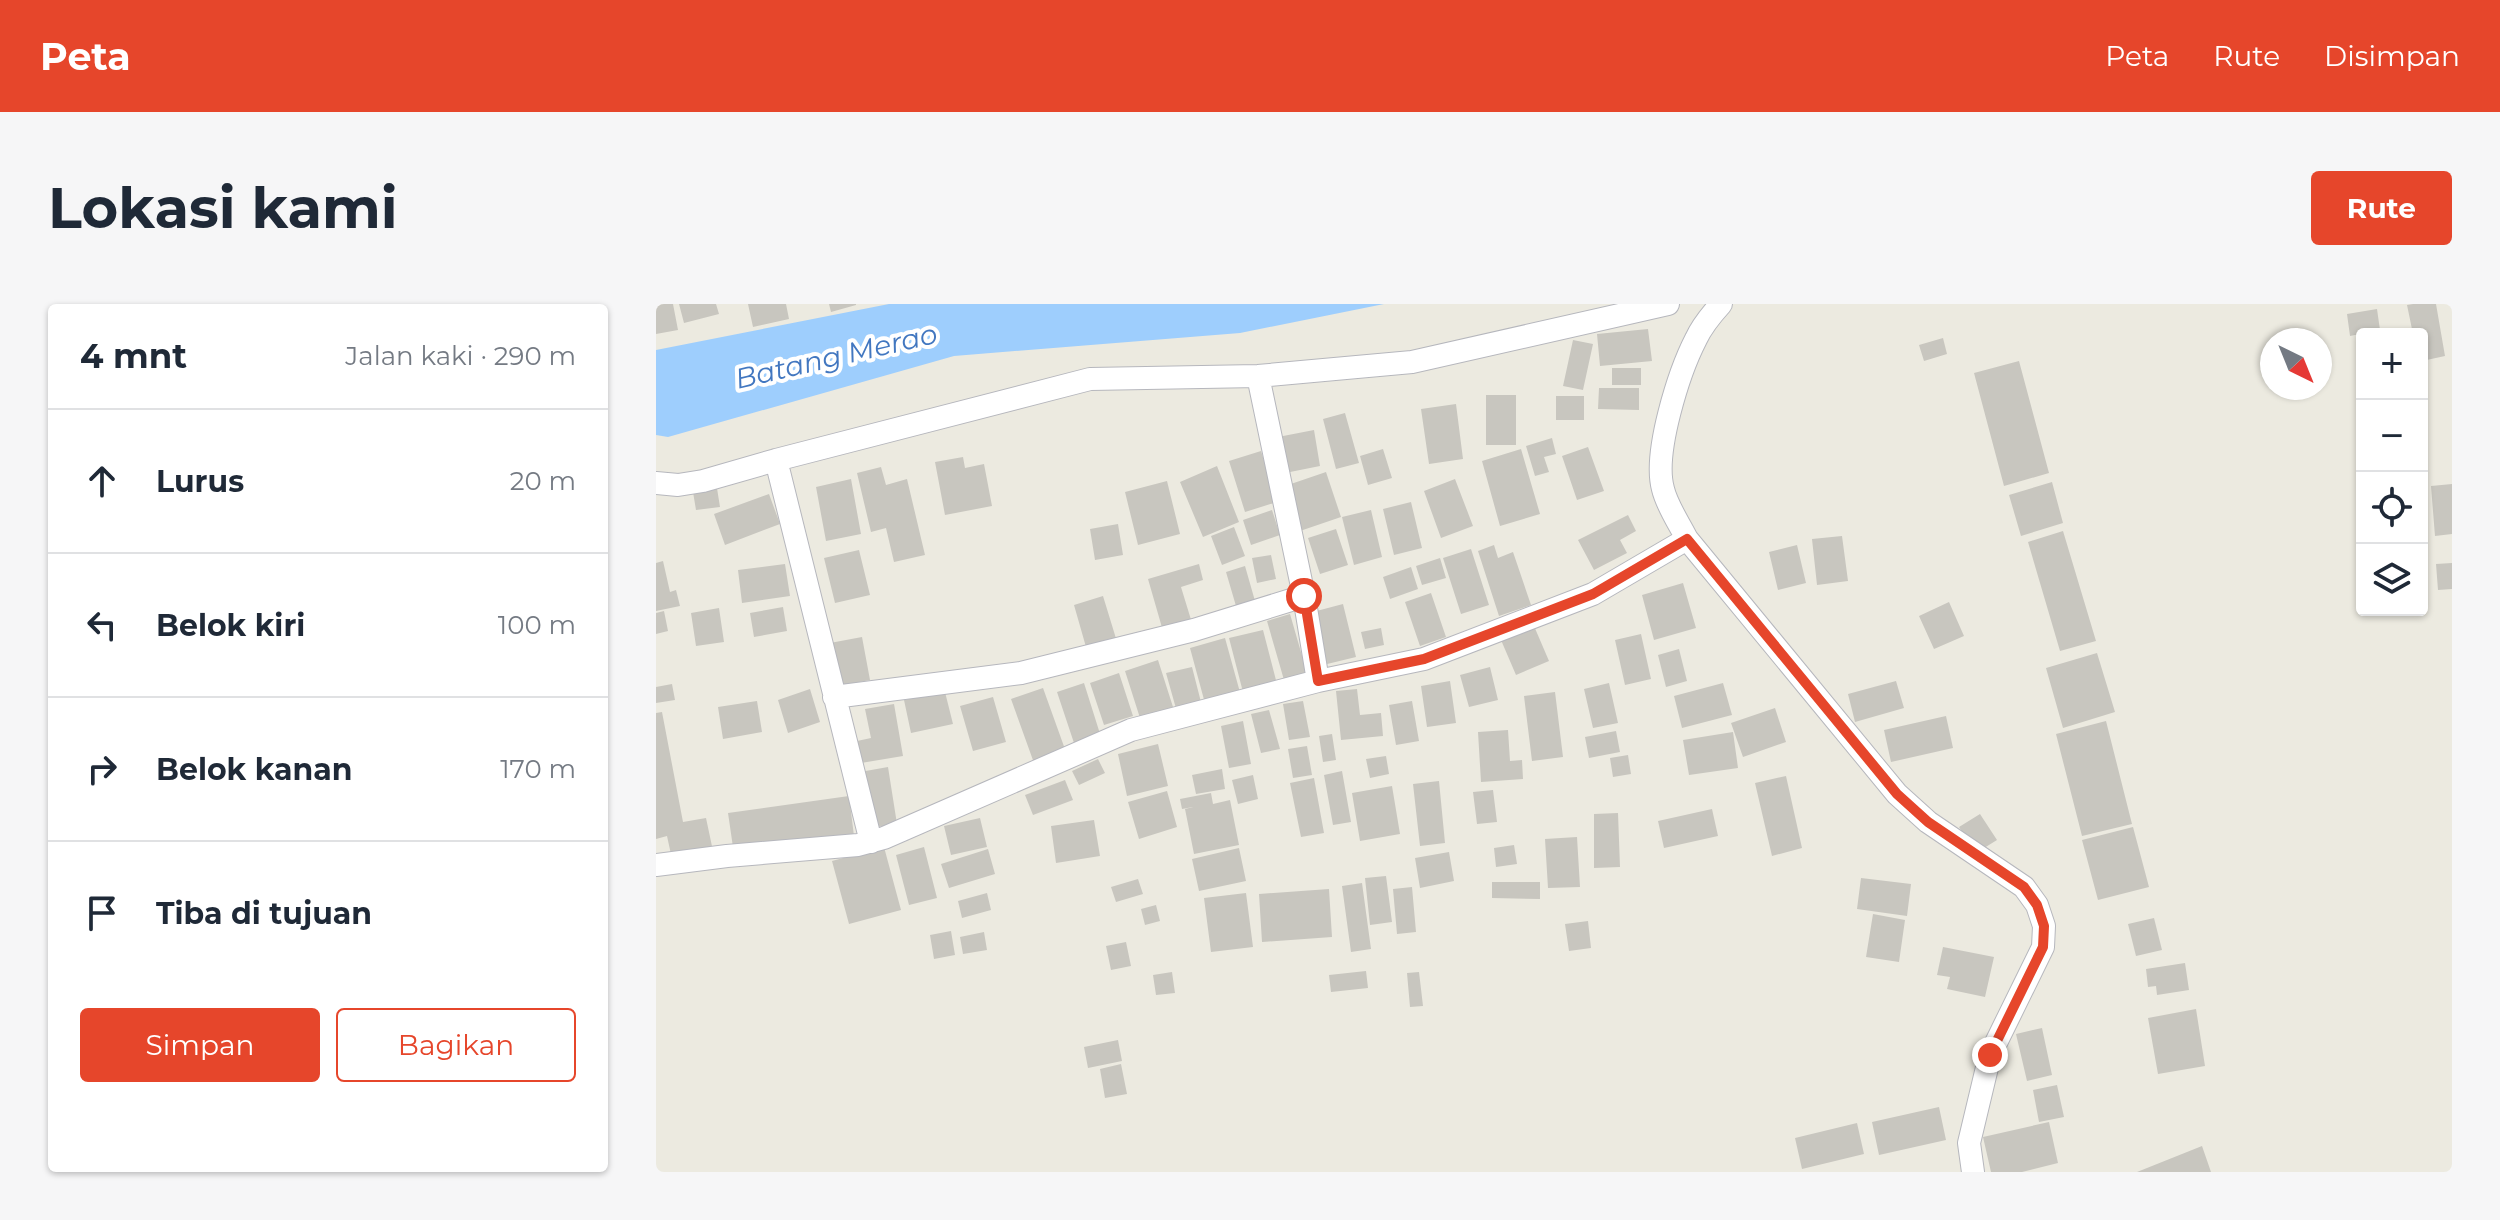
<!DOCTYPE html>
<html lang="id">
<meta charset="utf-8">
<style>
:root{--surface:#fff;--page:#f6f6f7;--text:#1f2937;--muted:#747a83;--line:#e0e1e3;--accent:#e6462b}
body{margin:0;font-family:Montserrat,sans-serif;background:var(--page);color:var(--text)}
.controls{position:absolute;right:24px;top:24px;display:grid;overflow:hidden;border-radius:8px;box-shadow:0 2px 6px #0004}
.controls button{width:72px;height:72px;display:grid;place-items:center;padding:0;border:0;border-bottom:2px solid var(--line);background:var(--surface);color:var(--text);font:40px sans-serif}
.compass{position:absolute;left:1604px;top:24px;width:72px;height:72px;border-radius:50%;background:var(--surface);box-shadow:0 2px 6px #0004;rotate:137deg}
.stop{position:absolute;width:24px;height:24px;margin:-18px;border:6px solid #e6462b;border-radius:50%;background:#fff}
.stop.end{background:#e6462b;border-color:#fff;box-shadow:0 2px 8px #0008}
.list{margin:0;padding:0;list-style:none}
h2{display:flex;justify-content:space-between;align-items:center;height:104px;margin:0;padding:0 32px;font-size:34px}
h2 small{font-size:26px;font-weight:400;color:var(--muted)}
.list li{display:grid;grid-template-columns:52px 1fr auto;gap:24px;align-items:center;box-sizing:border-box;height:144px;padding:0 32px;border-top:2px solid var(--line)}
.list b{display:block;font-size:30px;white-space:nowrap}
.list em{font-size:26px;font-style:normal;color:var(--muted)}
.actions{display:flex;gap:16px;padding:24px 32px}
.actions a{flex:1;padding:18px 0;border:2px solid var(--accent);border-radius:8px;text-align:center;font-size:28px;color:var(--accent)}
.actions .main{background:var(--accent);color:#fff}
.icon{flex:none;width:44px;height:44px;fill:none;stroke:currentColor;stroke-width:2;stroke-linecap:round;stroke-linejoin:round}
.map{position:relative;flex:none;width:1796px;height:868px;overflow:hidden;border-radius:8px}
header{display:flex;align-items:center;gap:48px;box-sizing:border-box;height:112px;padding:0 40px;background:var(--accent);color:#fff}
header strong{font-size:38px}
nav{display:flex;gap:44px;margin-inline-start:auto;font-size:28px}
.intro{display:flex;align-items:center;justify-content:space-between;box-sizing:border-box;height:192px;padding:0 48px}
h1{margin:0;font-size:56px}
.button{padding:20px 36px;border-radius:8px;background:var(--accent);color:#fff;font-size:28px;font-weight:700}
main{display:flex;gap:48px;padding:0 48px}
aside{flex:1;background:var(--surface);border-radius:8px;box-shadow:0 2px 6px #0004}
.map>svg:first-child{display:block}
.water{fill:#9ecefd}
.building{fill:#c8c6bf}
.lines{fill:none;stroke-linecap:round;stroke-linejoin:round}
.street-casing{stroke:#b6b7bd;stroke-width:24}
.street{stroke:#fff;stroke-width:22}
.route{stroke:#e6462b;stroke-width:10}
.labels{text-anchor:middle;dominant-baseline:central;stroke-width:8;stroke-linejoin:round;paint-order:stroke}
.water-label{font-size:28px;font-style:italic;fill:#4277c0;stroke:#fff}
</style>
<header>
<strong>Peta</strong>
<nav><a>Peta</a><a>Rute</a><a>Disimpan</a></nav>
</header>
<div class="intro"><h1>Lokasi kami</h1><a class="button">Rute</a></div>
<main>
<aside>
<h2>4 mnt<small>Jalan kaki · 290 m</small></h2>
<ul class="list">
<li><svg class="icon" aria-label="ahead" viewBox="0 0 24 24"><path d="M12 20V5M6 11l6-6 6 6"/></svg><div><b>Lurus</b></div><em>20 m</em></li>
<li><svg class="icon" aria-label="left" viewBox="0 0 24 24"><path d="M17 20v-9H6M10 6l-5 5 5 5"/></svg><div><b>Belok kiri</b></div><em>100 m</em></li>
<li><svg class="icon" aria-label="right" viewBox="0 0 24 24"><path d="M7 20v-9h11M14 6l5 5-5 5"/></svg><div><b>Belok kanan</b></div><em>170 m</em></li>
<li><svg class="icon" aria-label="arrive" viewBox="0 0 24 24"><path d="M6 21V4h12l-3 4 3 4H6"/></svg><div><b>Tiba di tujuan</b></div></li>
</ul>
<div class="actions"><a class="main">Simpan</a><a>Bagikan</a></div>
</aside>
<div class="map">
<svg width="1796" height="868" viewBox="0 0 1796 868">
<rect width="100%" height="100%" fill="#eceae0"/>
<!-- water -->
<path class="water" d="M 233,0 L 728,0 L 584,29 L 298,52 L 12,133 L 0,131 L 0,46 Z"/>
<!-- building -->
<path class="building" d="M 0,0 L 17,0 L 22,26 L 0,30 Z
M 23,0 L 60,0 L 63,10 L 28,19 Z
M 92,0 L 130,0 L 133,15 L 97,23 Z
M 173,0 L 200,0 L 200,1 L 175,8 Z
M 1757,0 L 1780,0 L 1789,52 L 1766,57 L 1766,30 L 1757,30 L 1751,1 Z
M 1721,5 L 1724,26 L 1694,32 L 1691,10 Z
M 992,25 L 996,57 L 944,62 L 941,30 Z
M 1287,34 L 1291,50 L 1268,57 L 1263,41 Z
M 917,36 L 937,40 L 927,86 L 907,82 Z
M 1363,57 L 1393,169 L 1348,182 L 1318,69 Z
M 956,64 L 985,64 L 985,81 L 956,81 Z
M 943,84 L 983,84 L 983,106 L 942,105 Z
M 830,91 L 860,91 L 860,141 L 830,141 Z
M 900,92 L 928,92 L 928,116 L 900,116 Z
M 800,100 L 807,155 L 773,160 L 765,105 Z
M 689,109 L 703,159 L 680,165 L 667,115 Z
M 658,126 L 664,162 L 629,169 L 622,133 Z
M 896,134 L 900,150 L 888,153 L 893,168 L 879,172 L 870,142 Z
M 932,143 L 948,187 L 921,196 L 906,152 Z
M 727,145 L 736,174 L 712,181 L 704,152 Z
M 865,145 L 884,210 L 844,222 L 826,157 Z
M 605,147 L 621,198 L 589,208 L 573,157 Z
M 307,153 L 309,164 L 328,160 L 336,202 L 289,211 L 279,158 Z
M 561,162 L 583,218 L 547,233 L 524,178 Z
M 225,163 L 230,181 L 251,175 L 269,251 L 238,258 L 230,224 L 215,228 L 201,169 Z
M 670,168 L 685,213 L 644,227 L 629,182 Z
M 195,175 L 205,230 L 170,237 L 160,183 Z
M 799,175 L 817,222 L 785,234 L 768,187 Z
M 511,177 L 524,230 L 482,241 L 469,188 Z
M 60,178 L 64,203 L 40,206 L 36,182 Z
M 1396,178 L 1407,219 L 1365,232 L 1353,191 Z
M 1796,180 L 1796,230 L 1779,232 L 1775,182 Z
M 113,190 L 124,220 L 69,241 L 58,210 Z
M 755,198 L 766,244 L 738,251 L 727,205 Z
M 616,206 L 624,231 L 595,241 L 587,216 Z
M 715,206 L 726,253 L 698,261 L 686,213 Z
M 972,211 L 980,227 L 964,236 L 971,249 L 938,266 L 922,236 Z
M 462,220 L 467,251 L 439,256 L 434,225 Z
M 578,223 L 589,252 L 566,261 L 555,232 Z
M 680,225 L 692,261 L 664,270 L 652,234 Z
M 1407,227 L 1440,337 L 1404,347 L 1372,238 Z
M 1186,232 L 1192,277 L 1161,281 L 1156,235 Z
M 838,241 L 842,254 L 857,248 L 875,301 L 843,312 L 822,247 Z
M 1141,241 L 1150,279 L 1122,286 L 1113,248 Z
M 815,245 L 833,301 L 805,310 L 787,254 Z
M 203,246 L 214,291 L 179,299 L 168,254 Z
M 615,251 L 620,275 L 601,279 L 596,254 Z
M 784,254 L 790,274 L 766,281 L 760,262 Z
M 7,257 L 14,288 L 20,286 L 24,302 L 0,307 L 0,259 Z
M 1796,259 L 1796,285 L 1782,286 L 1780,260 Z
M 129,260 L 134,292 L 86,299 L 82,266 Z
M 543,260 L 547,276 L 525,283 L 536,319 L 507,327 L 492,275 Z
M 589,262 L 599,297 L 580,302 L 570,268 Z
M 755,263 L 762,285 L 734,295 L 727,273 Z
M 1027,279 L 1040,324 L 998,336 L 986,291 Z
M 775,289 L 790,333 L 764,342 L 749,298 Z
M 447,292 L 462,341 L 432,350 L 418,301 Z
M 1293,298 L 1308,332 L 1278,345 L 1263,312 Z
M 687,300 L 700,353 L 667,361 L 653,309 Z
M 127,303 L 131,327 L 98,333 L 94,309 Z
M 63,304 L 68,338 L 40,342 L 35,309 Z
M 8,307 L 12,327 L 0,330 L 0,309 Z
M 634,310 L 651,369 L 628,376 L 611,317 Z
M 878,322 L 893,357 L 860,371 L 845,336 Z
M 725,324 L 728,341 L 709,345 L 705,328 Z
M 607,326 L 622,384 L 588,392 L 573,334 Z
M 985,330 L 995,375 L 969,381 L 959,336 Z
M 206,333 L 214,376 L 182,382 L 174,339 Z
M 569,334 L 585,392 L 550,403 L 534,344 Z
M 1023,345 L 1031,377 L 1010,383 L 1002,351 Z
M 1441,349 L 1459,408 L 1407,424 L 1390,364 Z
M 502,356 L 517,403 L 484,414 L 469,367 Z
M 536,363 L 546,402 L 521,408 L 510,369 Z
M 834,363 L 842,396 L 813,403 L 804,371 Z
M 463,369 L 477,412 L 448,421 L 434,379 Z
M 794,377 L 800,419 L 771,423 L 765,382 Z
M 1240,377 L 1248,404 L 1199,418 L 1192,390 Z
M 428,379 L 445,433 L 419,442 L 401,388 Z
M 953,379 L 962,419 L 937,424 L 928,385 Z
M 1067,379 L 1076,411 L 1026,424 L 1018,392 Z
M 16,380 L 19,396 L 0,399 L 0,383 Z
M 387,384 L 410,448 L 378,459 L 355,395 Z
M 154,385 L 164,418 L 132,429 L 122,396 Z
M 701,385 L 704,411 L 725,409 L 727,432 L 685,436 L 680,387 Z
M 289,388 L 297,420 L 255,429 L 248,396 Z
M 899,388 L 907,453 L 876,457 L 868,392 Z
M 337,393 L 350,438 L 317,447 L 304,402 Z
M 101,397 L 106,428 L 67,435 L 62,403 Z
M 647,397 L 654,433 L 633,436 L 627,400 Z
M 756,397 L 763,437 L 740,441 L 733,401 Z
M 238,400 L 247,452 L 205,459 L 201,437 L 215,434 L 209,405 Z
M 1119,404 L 1130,438 L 1087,453 L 1075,419 Z
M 613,406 L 624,445 L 605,449 L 595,410 Z
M 6,408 L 27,518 L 50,514 L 57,547 L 16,555 L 11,532 L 0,535 L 0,409 Z
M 1290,412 L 1297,444 L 1235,458 L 1228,426 Z
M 587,417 L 595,460 L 573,464 L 565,422 Z
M 1450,417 L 1476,520 L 1426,532 L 1400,430 Z
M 852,426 L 854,457 L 866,456 L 867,475 L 825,478 L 822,428 Z
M 960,427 L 964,448 L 933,454 L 929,433 Z
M 1077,428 L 1082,464 L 1033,471 L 1027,436 Z
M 676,430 L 680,456 L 667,458 L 663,432 Z
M 502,440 L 512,482 L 471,492 L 462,450 Z
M 651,442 L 656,471 L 637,474 L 632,445 Z
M 972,451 L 975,470 L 957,473 L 954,454 Z
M 730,452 L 733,470 L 714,474 L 710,455 Z
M 442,455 L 449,469 L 423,481 L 416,467 Z
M 232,463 L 241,520 L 214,524 L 204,468 Z
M 566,465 L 569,485 L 540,490 L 536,471 Z
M 686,467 L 695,518 L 677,521 L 668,471 Z
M 597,471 L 602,495 L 582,500 L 576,476 Z
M 1130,472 L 1146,544 L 1116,552 L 1099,479 Z
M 658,474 L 668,529 L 645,533 L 634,479 Z
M 409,476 L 417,496 L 377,511 L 369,491 Z
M 783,477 L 789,539 L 764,542 L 757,480 Z
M 736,482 L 744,530 L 704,537 L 696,489 Z
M 837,486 L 841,518 L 821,520 L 817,488 Z
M 511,487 L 521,523 L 483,535 L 472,498 Z
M 555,489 L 557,500 L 574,496 L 583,541 L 538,550 L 529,505 L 537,503 L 526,505 L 524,495 Z
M 193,492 L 198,532 L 78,550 L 72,509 Z
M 1056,505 L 1062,532 L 1008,544 L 1002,517 Z
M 962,509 L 964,563 L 938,564 L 938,510 Z
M 1324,510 L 1341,536 L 1320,549 L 1303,523 Z
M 324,514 L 331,543 L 295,551 L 288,522 Z
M 438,516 L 444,552 L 400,559 L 395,522 Z
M 1477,523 L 1493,583 L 1442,596 L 1426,536 Z
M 921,533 L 924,583 L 892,584 L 889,535 Z
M 858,541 L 861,560 L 840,563 L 838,544 Z
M 228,543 L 245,606 L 193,620 L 176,557 Z
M 268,543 L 281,594 L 253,601 L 240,551 Z
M 583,544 L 590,577 L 543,587 L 536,555 Z
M 332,545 L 339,570 L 293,584 L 285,560 Z
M 793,548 L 798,577 L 764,584 L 759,554 Z
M 730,572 L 736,618 L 714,621 L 709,574 Z
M 1205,574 L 1255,580 L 1251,612 L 1201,605 Z
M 482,575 L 487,590 L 460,598 L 455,583 Z
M 836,578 L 884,578 L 884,595 L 836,594 Z
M 706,579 L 715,645 L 695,648 L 686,582 Z
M 756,583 L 760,628 L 741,630 L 737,585 Z
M 673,585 L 676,633 L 606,638 L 603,590 Z
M 331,589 L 335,606 L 306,614 L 302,597 Z
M 590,589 L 597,643 L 555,648 L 548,594 Z
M 500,601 L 504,617 L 489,621 L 485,605 Z
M 1217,610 L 1249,616 L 1243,658 L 1210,653 Z
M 1498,614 L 1506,646 L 1480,652 L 1472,620 Z
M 932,617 L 935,644 L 913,647 L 909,620 Z
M 295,627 L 299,651 L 278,655 L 274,631 Z
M 328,628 L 331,646 L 307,650 L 304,633 Z
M 470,638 L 475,662 L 455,666 L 450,642 Z
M 1287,643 L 1338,653 L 1329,693 L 1291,685 L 1294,673 L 1281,671 Z
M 1529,659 L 1533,686 L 1501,691 L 1500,682 L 1492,683 L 1490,665 Z
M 710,667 L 712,684 L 675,688 L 673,671 Z
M 516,668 L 519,689 L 500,691 L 497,671 Z
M 763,668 L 767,702 L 754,703 L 751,669 Z
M 1540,705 L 1549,762 L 1502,770 L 1492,714 Z
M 1386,724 L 1396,771 L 1371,777 L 1360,730 Z
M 462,736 L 466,757 L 432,764 L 428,743 Z
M 465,760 L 471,790 L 449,794 L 444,765 Z
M 1401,781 L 1408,813 L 1383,818 L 1377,786 Z
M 1283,803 L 1290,836 L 1223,851 L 1216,818 Z
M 1393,818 L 1402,859 L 1366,868 L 1335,868 L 1327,833 Z
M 1201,819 L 1208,850 L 1146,865 L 1139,834 Z
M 1546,842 L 1555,868 L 1481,868 Z"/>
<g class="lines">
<!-- street casing -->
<g class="street-casing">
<path id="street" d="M 1065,0 C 1055,11 1046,22 1040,35 C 1023,68 997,149 1007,185 C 1011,202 1023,219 1031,235 L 1241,490 L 1272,518 L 1368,583 L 1381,601 L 1388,622 L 1387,643 L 1334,751 L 1313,839 L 1317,868
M 602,72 L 648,292 L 662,377
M 120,156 L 215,538
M 0,179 L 22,181 L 47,177 L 120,156 L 434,75 L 602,72 L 756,58 L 1012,0
M 178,393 L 365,369 L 538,326 L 648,292
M 0,561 L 71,552 L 202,541 L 228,534 L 475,426 L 662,377 L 768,355 L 937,290 L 1031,235"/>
</g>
<!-- street -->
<use href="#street" class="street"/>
</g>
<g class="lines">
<!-- route -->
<path class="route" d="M 648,292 L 662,377 L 768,355 L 937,290 L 1031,235 L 1241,490 L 1272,518 L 1368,583 L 1381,601 L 1388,622 L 1387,643 L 1334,751"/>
</g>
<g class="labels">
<!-- water labels -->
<g class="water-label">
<text transform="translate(180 52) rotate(-13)">Batang Merao</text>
</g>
</g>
</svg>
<div class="controls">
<button>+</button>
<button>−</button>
<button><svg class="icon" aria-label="locate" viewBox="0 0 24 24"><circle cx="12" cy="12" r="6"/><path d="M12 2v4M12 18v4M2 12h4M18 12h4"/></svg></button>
<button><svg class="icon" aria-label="layers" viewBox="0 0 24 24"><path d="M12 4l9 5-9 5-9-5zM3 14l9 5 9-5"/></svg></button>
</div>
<svg class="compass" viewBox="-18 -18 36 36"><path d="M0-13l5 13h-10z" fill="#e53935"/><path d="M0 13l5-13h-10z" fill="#747a83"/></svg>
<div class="stop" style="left:648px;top:292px"></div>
<div class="stop end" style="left:1334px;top:751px"></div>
</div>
</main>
